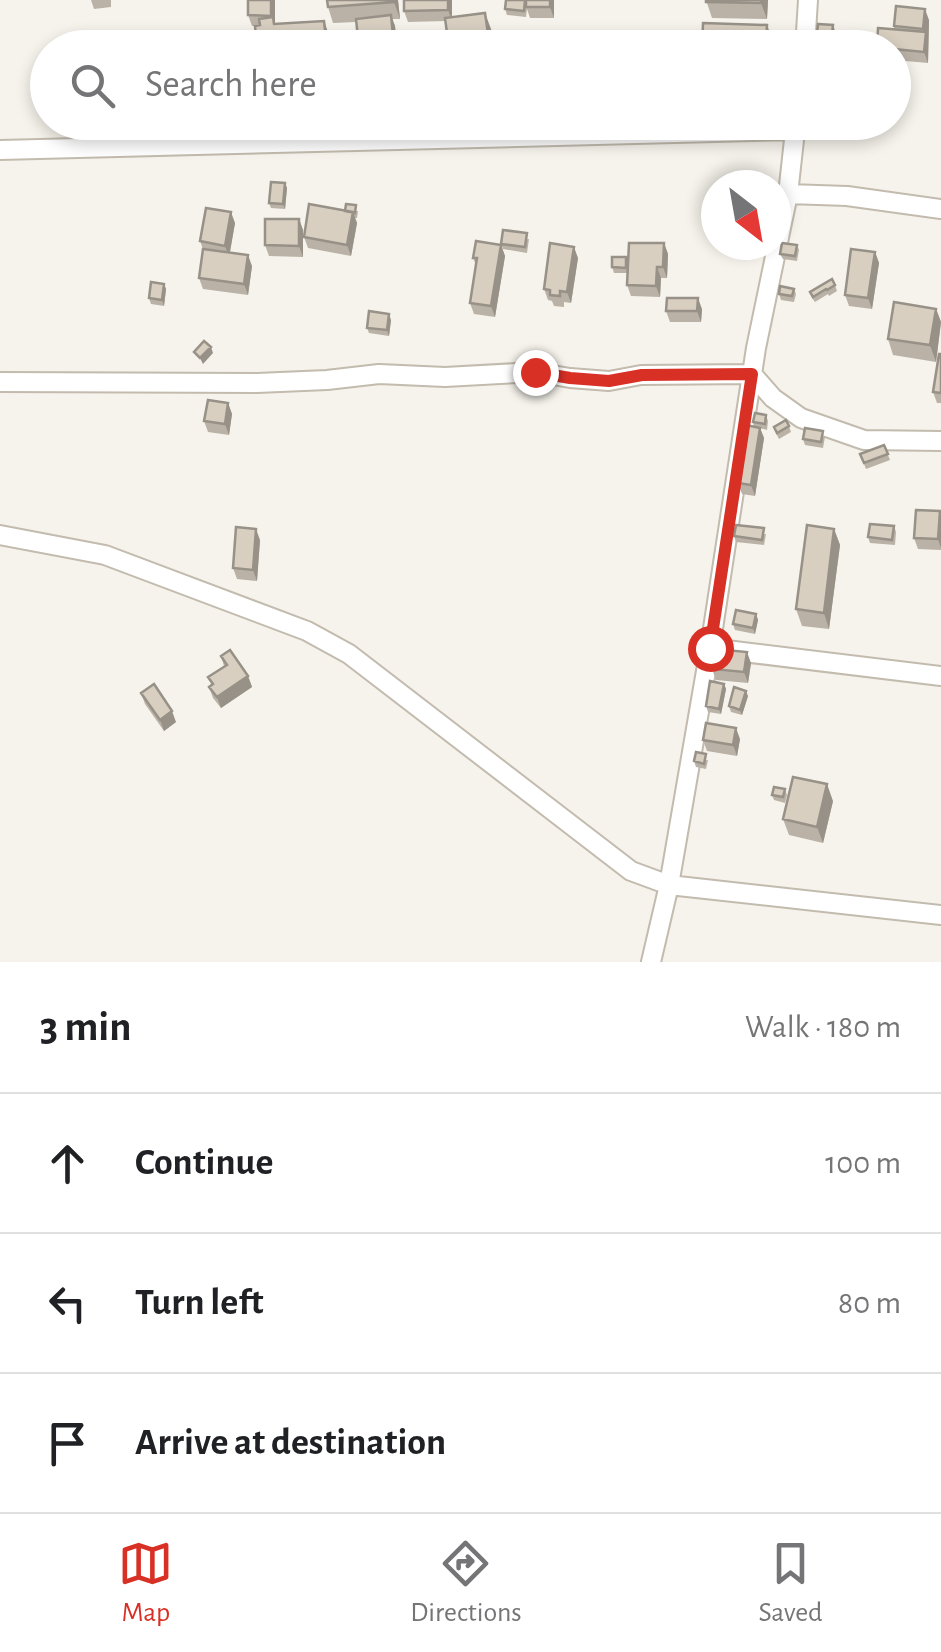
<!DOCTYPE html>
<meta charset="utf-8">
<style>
:root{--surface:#fff;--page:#f2f2f2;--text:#202124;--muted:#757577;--line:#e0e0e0;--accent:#d93025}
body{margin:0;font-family:"Alegreya Sans",sans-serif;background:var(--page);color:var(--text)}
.compass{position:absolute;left:701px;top:170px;width:90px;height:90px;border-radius:50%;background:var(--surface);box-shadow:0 5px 15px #0003;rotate:149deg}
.stop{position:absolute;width:30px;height:30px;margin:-22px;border:8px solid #d93025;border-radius:50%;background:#fff}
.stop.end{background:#d93025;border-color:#fff;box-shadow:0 2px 10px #0008}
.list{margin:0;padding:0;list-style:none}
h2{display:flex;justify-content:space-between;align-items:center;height:130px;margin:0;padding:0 40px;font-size:42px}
h2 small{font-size:32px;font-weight:400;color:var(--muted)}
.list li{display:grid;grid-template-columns:65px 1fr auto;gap:30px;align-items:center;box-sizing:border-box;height:140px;padding:0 40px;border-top:2px solid var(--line)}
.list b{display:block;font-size:38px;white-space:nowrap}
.list em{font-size:32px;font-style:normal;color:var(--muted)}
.icon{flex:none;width:55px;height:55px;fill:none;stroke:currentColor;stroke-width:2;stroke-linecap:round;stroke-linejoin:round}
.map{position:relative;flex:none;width:941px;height:962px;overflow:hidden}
.search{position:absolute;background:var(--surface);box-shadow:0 5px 15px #0003;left:30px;right:30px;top:30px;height:110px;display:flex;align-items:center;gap:25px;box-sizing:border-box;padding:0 35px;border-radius:55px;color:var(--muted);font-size:38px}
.sheet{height:550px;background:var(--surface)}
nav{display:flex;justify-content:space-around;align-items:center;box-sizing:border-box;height:140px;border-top:2px solid var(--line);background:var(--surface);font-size:28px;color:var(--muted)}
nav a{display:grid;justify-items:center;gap:5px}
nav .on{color:var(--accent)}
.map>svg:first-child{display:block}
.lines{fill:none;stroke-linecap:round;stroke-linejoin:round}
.street-casing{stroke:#c2bbae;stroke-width:22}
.street{stroke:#fff;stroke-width:18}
.wall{fill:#bab2a6}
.shaded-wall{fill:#979187}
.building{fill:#d8cfc1;stroke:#979187;stroke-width:2.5}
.route{stroke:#d93025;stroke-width:12}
</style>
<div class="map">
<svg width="941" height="962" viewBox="0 0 941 962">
<rect width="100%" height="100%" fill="#f6f3ec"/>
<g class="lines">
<!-- street casing -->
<g class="street-casing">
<path id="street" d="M 805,48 L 808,0
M 0,150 L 795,130
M 788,194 L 847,196 L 941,209
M 0,382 L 257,383 L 327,380 L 379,374 L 445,377 L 535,372 L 570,378 L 609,381 L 641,375 L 752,374 L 773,398 L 801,418 L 864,440 L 941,441
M 0,535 L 105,555 L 307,631 L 349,654 L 631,871 L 669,885 L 941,915
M 710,648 L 941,676
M 651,962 L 669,885 L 710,648 L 756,348 L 788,194 L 796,122"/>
</g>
<!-- street -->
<use href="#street" class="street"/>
</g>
<!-- wall -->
<path class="wall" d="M 91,0 L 111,0 L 111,7 L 94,9 Z
M 275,0 L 275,24 L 328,32 L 330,48 L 257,48 L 255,26 L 252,26 L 248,15 Z
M 398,0 L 400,19 L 392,19 L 395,26 L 397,48 L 359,48 L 356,22 L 333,23 L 328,7 Z
M 452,0 L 452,17 L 491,29 L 446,21 L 408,22 L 404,11 Z
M 526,0 L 554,0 L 554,18 L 530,18 L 527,9 L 526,17 L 507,15 L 505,9 Z
M 706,0 L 768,0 L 767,19 L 712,18 Z
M 929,20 L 928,63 L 894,60 L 894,26 Z
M 833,25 L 835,31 L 833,48 L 818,47 L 816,42 Z
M 811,122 L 835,122 L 834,129 L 812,126 Z
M 285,183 L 287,188 L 285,209 L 271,208 L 269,203 Z
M 345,211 L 358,211 L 357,218 L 355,218 L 357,223 L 351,256 L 308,248 L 304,237 Z
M 299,219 L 303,230 L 303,257 L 269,256 L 265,245 Z
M 235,223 L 230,252 L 252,266 L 248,295 L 203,289 L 199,278 L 203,249 L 200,241 Z
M 529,239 L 527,253 L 503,249 L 501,244 Z
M 664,243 L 668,254 L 667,278 L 661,278 L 660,297 L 631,296 L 627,285 Z
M 501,245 L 505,256 L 495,317 L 474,314 L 470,303 L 476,265 L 473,258 Z
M 797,245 L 799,250 L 797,261 L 783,259 L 780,254 Z
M 875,252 L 879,263 L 872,309 L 849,306 L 845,295 Z
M 626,257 L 628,263 L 628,273 L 614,273 L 612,267 Z
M 578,258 L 571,303 L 564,302 L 564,307 L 554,306 L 552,301 L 548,300 L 544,289 Z
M 164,284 L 166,289 L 164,306 L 151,304 L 149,298 Z
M 835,285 L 837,291 L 829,296 L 828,294 L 815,302 L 812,298 L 810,292 Z
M 794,289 L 796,294 L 794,302 L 781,300 L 779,294 Z
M 702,309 L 701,322 L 670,322 L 666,311 Z
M 936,309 L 941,322 L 936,362 L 893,355 L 888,339 Z
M 391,320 L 389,336 L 369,333 L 367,328 Z
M 941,354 L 941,403 L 937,403 L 933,392 Z
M 228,403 L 232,414 L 229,435 L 208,432 L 204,421 Z
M 766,415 L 768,421 L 767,430 L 760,428 L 764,438 L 755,496 L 742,494 L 738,483 L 755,427 L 753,422 Z
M 789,426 L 791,432 L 779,439 L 776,433 Z
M 825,437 L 823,448 L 805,445 L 803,439 Z
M 884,445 L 890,460 L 866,469 L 860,454 Z
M 940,511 L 941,515 L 941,550 L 918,549 L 914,538 Z
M 894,526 L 896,532 L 895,545 L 870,543 L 868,537 Z
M 834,529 L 840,545 L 829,629 L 802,626 L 796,609 Z
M 766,534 L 764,545 L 736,542 L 734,536 Z
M 260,540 L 257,581 L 237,579 L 233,568 Z
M 756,614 L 758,620 L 755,634 L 735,630 L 733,624 Z
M 221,656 L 248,676 L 252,687 L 221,708 L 213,698 L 209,687 L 212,685 L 208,677 L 224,666 Z
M 751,663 L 748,683 L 716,680 L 712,669 Z
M 724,684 L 726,689 L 721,714 L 708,712 L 706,706 Z
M 141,693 L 176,722 L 164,731 L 145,704 Z
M 748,696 L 742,715 L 731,712 L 729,706 Z
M 740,739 L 737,756 L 707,751 L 703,740 Z
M 708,760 L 706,769 L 696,767 L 694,761 Z
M 785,789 L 787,795 L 785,803 L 774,800 L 772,795 Z
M 833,801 L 823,843 L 789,835 L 783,819 Z"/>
<!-- shaded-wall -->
<path class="shaded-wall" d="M 271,0 L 275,0 L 275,23 L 278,35 L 271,16 Z
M 394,0 L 398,0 L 400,19 L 394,2 Z
M 448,0 L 452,0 L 452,21 L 448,10 Z
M 550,0 L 554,0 L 554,18 L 550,7 Z
M 761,0 L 768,0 L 767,19 L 761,3 Z
M 925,9 L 929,20 L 928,63 L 924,52 L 925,36 L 923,29 Z
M 485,13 L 491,29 L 494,48 L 490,48 Z
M 391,15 L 395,26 L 397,48 L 394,46 Z
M 324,21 L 328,32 L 330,48 L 327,48 Z
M 767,25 L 773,41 L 772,48 L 766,48 Z
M 833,25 L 835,31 L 833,48 L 831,43 Z
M 285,183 L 287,188 L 285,209 L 283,204 Z
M 231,212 L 235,223 L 229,257 L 225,246 Z
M 353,212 L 357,223 L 351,256 L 347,245 Z
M 299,219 L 303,230 L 303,257 L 299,246 Z
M 664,243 L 668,254 L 667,278 L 663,267 Z
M 501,245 L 505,256 L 495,317 L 491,306 Z
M 574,247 L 578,258 L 571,303 L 567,292 Z
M 875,252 L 879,263 L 872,309 L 868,298 Z
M 248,255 L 252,266 L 248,295 L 244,284 Z
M 657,267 L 661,278 L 660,297 L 656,286 Z
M 164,284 L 166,289 L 164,306 L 162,300 Z
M 698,298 L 702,309 L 701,322 L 697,311 Z
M 936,309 L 941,322 L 936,362 L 930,345 Z
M 389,314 L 391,320 L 389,336 L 387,330 Z
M 211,347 L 213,353 L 203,364 L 200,358 Z
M 228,403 L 232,414 L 229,435 L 225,424 Z
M 760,428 L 764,438 L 755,496 L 751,485 Z
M 940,511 L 941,515 L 941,548 L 938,539 Z
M 256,529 L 260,540 L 257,581 L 253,570 Z
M 834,529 L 840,545 L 829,629 L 824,613 Z
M 756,614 L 758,620 L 755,634 L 753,628 Z
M 747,652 L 751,663 L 748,683 L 744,672 Z
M 248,676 L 252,687 L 221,708 L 217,697 Z
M 724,684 L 726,689 L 721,714 L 719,709 Z
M 746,691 L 748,696 L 742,715 L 740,710 Z
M 172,711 L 176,722 L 164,731 L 160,720 Z
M 736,728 L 740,739 L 737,756 L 733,745 Z
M 827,784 L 833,801 L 823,843 L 817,827 Z"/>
<!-- building -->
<path class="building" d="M 248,0 L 271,0 L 271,16 L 248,15 Z
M 327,0 L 394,0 L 394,2 L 328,7 Z
M 404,0 L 448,0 L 448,10 L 404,11 Z
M 506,0 L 525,0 L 524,11 L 505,9 Z
M 526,0 L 550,0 L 550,7 L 526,7 Z
M 706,0 L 761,0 L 761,3 L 706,2 Z
M 896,6 L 925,9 L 923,29 L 894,26 Z
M 485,13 L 490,48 L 449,48 L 445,18 Z
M 391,15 L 394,46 L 359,48 L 356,19 Z
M 273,17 L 274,24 L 324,21 L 327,48 L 257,48 L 255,26 L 260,25 L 259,19 Z
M 703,23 L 767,25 L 766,48 L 702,48 Z
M 818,24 L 833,25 L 831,43 L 816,42 Z
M 878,28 L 926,32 L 924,52 L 894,49 L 894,48 L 877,48 Z
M 600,40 L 661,41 L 661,48 L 600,48 Z
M 271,182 L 285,183 L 283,204 L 269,203 Z
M 309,204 L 353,212 L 347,245 L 304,237 Z
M 346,204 L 356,205 L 355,213 L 345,211 Z
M 206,208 L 231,212 L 225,246 L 200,241 Z
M 265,219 L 299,219 L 299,246 L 265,245 Z
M 503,230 L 527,233 L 525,247 L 501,244 Z
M 476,241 L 501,245 L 491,306 L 470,303 L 477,258 L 473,258 Z
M 550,243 L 574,247 L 567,292 L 560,291 L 560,296 L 550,295 L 550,290 L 544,289 Z
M 629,243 L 664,243 L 663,267 L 657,267 L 656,286 L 627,285 Z
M 782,243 L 797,245 L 795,256 L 780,254 Z
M 203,249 L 248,255 L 244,284 L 199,278 Z
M 851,249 L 875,252 L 868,298 L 845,295 Z
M 612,257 L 626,257 L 626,268 L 612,267 Z
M 832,279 L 835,285 L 827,290 L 826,289 L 813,297 L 810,292 Z
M 151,282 L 164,284 L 162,300 L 149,298 Z
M 780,286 L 794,289 L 792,296 L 779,294 Z
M 667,298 L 698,298 L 697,311 L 666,311 Z
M 894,302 L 936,309 L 930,345 L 888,339 Z
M 369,311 L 389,314 L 387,330 L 367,328 Z
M 204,341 L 211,347 L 200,358 L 194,352 Z
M 939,354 L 941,354 L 941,393 L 933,392 Z
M 208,400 L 228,403 L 225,424 L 204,421 Z
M 755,413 L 766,415 L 765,424 L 753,422 Z
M 786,420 L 789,426 L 777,433 L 774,427 Z
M 746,425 L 760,428 L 751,485 L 738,483 Z
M 805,428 L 823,431 L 821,442 L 803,439 Z
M 884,445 L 888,454 L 864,463 L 860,454 Z
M 916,510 L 940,511 L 938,539 L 914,538 Z
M 870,524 L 894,526 L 892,540 L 868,537 Z
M 736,525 L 764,528 L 762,540 L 734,536 Z
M 807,525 L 834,529 L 824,613 L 796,609 Z
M 236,527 L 256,529 L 253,570 L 233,568 Z
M 736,610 L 756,614 L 753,628 L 733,624 Z
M 715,649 L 747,652 L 744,672 L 712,669 Z
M 230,650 L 248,676 L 217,697 L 209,687 L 213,684 L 208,677 L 227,665 L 221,656 Z
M 710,681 L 724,684 L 719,709 L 706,706 Z
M 154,684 L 172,711 L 160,720 L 141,693 Z
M 734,687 L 746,691 L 740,710 L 729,706 Z
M 706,723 L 736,728 L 733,745 L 703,740 Z
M 696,752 L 706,754 L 704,764 L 694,761 Z
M 793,777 L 827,784 L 817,827 L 783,819 Z
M 774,787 L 785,789 L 783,797 L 772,795 Z"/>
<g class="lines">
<!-- route -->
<path class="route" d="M 535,372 L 570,378 L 609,381 L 642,375 L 752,374 L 710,648"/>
</g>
</svg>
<svg class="compass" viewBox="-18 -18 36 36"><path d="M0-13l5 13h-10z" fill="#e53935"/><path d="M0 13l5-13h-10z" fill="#757577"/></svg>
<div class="stop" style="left:710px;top:648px"></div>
<div class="stop end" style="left:535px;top:372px"></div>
<div class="search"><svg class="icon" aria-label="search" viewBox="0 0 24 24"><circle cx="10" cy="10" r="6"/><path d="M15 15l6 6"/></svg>Search here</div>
</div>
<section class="sheet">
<h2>3 min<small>Walk · 180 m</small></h2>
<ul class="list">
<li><svg class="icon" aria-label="ahead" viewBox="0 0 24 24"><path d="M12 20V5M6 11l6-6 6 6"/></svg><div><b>Continue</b></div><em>100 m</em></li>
<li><svg class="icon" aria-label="left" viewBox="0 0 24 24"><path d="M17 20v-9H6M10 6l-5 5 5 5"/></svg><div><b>Turn left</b></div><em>80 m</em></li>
<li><svg class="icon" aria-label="arrive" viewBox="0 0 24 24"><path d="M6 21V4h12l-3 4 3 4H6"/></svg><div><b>Arrive at destination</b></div></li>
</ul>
</section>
<nav>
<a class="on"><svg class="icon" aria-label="map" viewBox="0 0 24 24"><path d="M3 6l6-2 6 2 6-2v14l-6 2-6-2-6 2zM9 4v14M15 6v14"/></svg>Map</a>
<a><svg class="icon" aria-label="directions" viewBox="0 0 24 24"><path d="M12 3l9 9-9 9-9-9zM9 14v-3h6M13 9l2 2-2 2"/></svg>Directions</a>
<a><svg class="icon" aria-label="saved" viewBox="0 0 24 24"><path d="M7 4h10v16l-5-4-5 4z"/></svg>Saved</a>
</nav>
